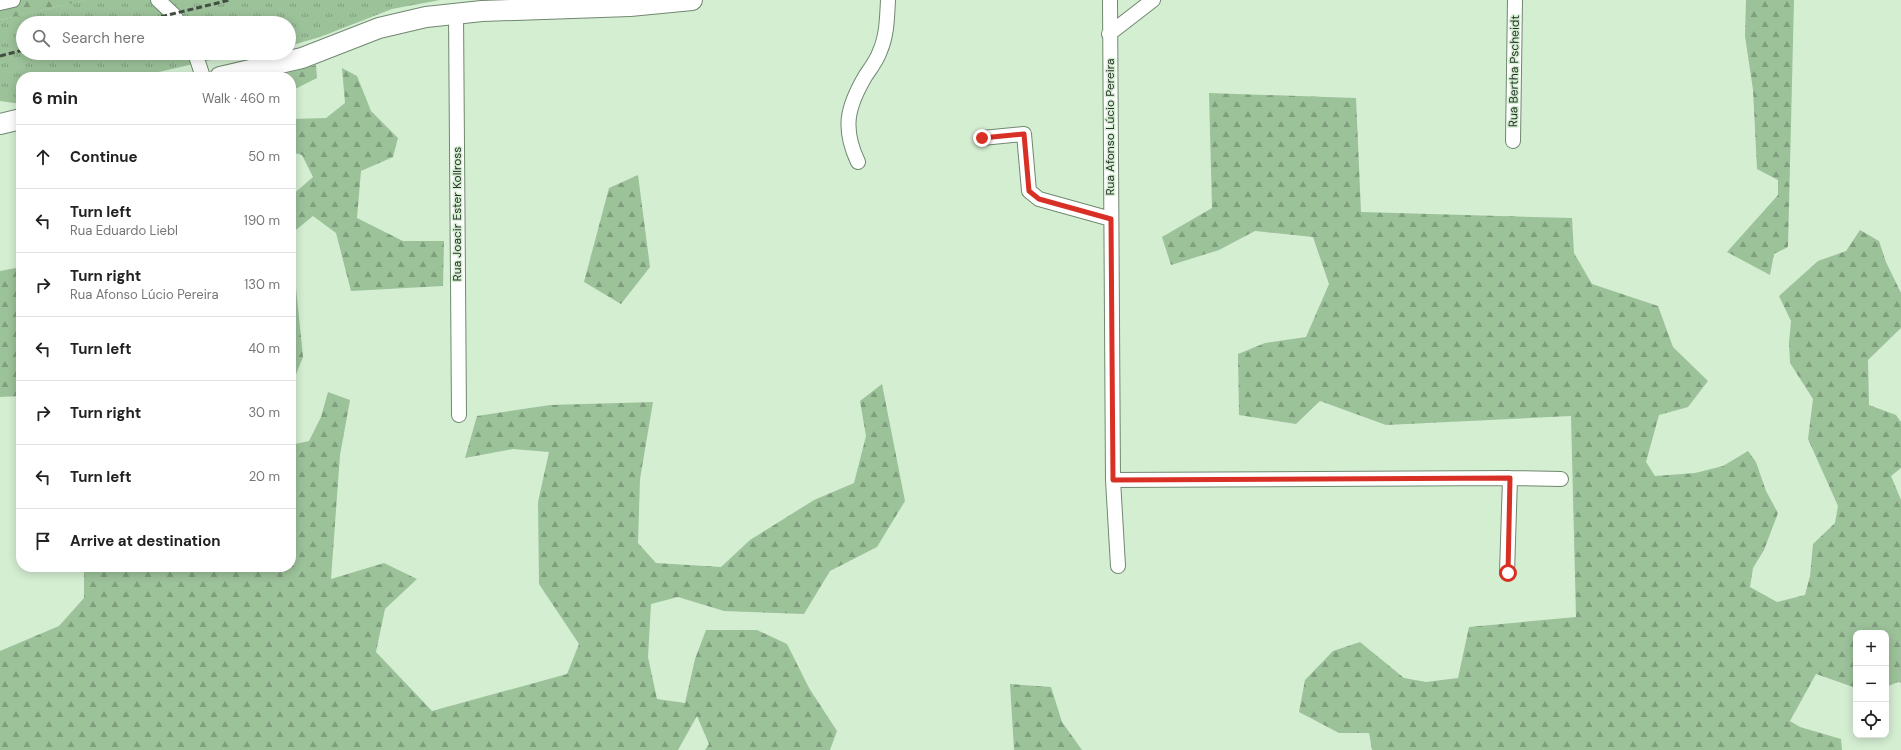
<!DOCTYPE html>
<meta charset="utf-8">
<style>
:root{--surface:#fff;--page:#f2f2f2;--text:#222;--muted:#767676;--line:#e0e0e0}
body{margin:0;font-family:"DM Sans",sans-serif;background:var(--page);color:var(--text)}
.controls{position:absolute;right:12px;bottom:12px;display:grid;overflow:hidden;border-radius:8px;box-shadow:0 2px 10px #0003}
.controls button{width:36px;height:36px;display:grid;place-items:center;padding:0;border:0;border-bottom:1px solid var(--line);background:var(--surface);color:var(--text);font:20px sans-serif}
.stop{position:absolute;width:12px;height:12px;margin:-9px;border:3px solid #d93025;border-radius:50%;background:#fff}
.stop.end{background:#d93025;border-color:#fff;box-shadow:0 1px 4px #0008}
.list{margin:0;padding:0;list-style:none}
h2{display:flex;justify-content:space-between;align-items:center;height:52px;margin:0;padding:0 16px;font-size:17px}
h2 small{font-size:13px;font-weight:400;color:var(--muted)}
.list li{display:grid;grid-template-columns:26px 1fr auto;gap:12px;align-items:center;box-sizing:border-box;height:64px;padding:0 16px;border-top:1px solid var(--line)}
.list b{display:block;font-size:15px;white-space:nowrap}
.list p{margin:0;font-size:13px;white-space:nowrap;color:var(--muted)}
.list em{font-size:13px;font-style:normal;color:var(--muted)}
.icon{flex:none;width:22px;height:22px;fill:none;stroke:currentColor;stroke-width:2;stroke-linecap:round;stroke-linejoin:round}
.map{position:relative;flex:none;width:1901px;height:750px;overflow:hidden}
.search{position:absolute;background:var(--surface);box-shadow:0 2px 10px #0003;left:16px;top:16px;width:280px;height:44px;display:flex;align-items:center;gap:10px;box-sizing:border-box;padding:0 14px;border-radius:22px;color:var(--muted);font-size:15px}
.panel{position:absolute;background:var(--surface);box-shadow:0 2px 10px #0003;left:16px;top:72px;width:280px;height:500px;border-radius:16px}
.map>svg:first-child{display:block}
.grass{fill:url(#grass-tufts)}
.forest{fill:url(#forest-firs)}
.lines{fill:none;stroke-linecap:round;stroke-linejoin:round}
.minor-casing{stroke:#718870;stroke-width:16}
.secondary-casing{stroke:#718870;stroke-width:22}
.minor{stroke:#fff;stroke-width:14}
.secondary{stroke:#fff;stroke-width:20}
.rail{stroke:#424e41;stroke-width:3;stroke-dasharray:6 3;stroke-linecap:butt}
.route{stroke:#d93025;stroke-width:5}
.labels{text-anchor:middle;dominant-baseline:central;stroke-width:3;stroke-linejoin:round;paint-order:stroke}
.street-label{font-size:12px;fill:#263026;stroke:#d4eed2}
</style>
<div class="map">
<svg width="1901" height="750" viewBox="0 0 1901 750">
<defs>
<pattern id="grass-tufts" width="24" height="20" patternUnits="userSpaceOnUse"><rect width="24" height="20" fill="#9cc29a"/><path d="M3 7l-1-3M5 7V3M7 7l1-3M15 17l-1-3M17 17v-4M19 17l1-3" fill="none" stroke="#7f9e7d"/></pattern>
<pattern id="forest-firs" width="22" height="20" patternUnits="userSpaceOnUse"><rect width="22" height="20" fill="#9cc29a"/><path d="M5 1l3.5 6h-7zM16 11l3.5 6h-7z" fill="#7f9e7d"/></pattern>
</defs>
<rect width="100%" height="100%" fill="#d4eed2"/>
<!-- grass -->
<path class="grass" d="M 85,0 L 440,0 L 392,9 L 320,37 L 289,46 L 289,23 L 23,23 L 23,53 L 261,53 L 240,59 L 211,60 L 137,77 L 21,77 L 21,104 L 0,101 L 0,20 Z"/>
<!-- forest -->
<path class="forest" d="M 0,0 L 86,0 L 0,20 Z
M 1746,0 L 1794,0 L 1788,247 L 1774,254 L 1770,275 L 1727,252 L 1778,195 L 1778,180 L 1757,169 L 1753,90 L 1745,36 Z
M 316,65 L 317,78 L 291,91 L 291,77 L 273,77 Z
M 342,68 L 357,76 L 371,111 L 398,138 L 393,157 L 361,171 L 357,218 L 403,241 L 444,241 L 443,286 L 351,291 L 336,233 L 313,216 L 291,234 L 291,196 L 313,177 L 302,155 L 291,152 L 291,119 L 326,118 L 345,103 Z
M 1209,93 L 1356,98 L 1361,212 L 1572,218 L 1574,253 L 1592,284 L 1658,306 L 1673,347 L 1708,381 L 1688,407 L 1659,415 L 1646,462 L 1655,476 L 1695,473 L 1723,466 L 1748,451 L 1756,462 L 1766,491 L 1778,513 L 1764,550 L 1753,568 L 1750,587 L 1777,602 L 1805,595 L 1810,576 L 1813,544 L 1835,523 L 1838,506 L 1808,439 L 1813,399 L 1790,363 L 1789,343 L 1791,321 L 1779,296 L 1818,261 L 1846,251 L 1860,230 L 1879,241 L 1886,262 L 1901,293 L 1901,328 L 1868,360 L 1869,405 L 1896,415 L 1901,422 L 1901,468 L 1891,476 L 1901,500 L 1901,683 L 1898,682 L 1886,687 L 1886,633 L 1856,633 L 1856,688 L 1816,674 L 1790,721 L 1800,727 L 1841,739 L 1842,750 L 1372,750 L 1369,733 L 1339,733 L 1299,712 L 1305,680 L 1333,651 L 1360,642 L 1404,678 L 1426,682 L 1458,678 L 1469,627 L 1576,617 L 1571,416 L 1386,425 L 1320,401 L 1296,424 L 1239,415 L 1238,354 L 1265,343 L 1306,337 L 1329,284 L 1313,237 L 1255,231 L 1219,250 L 1171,265 L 1162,237 L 1212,208 Z
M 638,175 L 650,267 L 621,304 L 584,282 L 609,188 Z
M 21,267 L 21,396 L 0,397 L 0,271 Z
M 291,267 L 295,278 L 303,357 L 291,387 Z
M 882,384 L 905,501 L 877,547 L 830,571 L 804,614 L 724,611 L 678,597 L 651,604 L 648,657 L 657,699 L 685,703 L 695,659 L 706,630 L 757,630 L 787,644 L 809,688 L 837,731 L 830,750 L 705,750 L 709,744 L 697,716 L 678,750 L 0,750 L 0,651 L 59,626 L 84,598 L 84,567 L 291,567 L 291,445 L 309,441 L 321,417 L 328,392 L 350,400 L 340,455 L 331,579 L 384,563 L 417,579 L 385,609 L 376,652 L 432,711 L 567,674 L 579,644 L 539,584 L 538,502 L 549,452 L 513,449 L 465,458 L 477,416 L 550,405 L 653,402 L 640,479 L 638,543 L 656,563 L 721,567 L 750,540 L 814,500 L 854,483 L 866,436 L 860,401 Z
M 1010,684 L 1051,687 L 1062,722 L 1082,750 L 1014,750 Z"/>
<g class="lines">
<!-- minor casing -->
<g class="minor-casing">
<path id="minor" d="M 158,0 L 173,14 L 179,23
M 1110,0 L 1113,480 L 1118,566
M 0,3 L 13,0
M 456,13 L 459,415
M 1109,34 L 1153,0
M 195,53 L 203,77
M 982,138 L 1024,134 L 1029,191 L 1039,199 L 1111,219
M 1513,141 L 1515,0
M 858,162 C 842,128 847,107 866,75 C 871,68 877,60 880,51 C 887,35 887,18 888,0
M 1113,480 L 1510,478 L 1561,479
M 1507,573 L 1510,478"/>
</g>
<!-- secondary casing -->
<g class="secondary-casing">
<path id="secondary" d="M 220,77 L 302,58 L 379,28 L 426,17 L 482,11 L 630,6 L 692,0
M 0,124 L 21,119"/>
</g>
<!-- minor -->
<use href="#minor" class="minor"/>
<!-- secondary -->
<use href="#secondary" class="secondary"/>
<!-- rail -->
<path class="rail" d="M 135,23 L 230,0
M 0,56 L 23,50"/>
</g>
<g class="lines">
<!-- route -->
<path class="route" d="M 982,138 L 1024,134 L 1029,191 L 1039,199 L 1111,219 L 1113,480 L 1510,478 L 1508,573"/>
</g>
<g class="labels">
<!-- street labels -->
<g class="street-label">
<text transform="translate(1514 71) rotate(-89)">Rua Bertha Pscheidt</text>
<text transform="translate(1110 127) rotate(-90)">Rua Afonso Lúcio Pereira</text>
<text transform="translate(457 214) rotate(-90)">Rua Joacir Ester Kollross</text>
</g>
</g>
</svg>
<div class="controls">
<button>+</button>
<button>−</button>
<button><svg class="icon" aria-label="locate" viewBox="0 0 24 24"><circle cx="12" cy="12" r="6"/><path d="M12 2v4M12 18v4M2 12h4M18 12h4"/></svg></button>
</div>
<div class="stop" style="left:1508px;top:573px"></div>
<div class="stop end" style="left:982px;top:138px"></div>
<div class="search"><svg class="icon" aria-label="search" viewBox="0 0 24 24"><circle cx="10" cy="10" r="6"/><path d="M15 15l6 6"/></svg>Search here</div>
<section class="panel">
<h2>6 min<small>Walk · 460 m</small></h2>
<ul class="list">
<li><svg class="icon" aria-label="ahead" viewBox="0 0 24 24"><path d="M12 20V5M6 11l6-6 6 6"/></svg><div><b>Continue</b></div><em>50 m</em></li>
<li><svg class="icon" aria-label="left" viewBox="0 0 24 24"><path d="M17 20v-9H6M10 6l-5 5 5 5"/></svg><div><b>Turn left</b><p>Rua Eduardo Liebl</p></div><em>190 m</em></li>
<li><svg class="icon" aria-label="right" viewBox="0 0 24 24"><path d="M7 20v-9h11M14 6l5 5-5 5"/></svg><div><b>Turn right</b><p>Rua Afonso Lúcio Pereira</p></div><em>130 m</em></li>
<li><svg class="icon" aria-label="left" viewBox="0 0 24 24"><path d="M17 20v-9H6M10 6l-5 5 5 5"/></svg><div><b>Turn left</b></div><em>40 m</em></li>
<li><svg class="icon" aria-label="right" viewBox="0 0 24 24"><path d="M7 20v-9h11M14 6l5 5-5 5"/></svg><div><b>Turn right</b></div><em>30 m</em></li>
<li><svg class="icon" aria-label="left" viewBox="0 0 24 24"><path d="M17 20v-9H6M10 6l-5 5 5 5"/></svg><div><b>Turn left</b></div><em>20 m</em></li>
<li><svg class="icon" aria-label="arrive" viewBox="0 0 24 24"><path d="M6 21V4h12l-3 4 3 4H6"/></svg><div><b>Arrive at destination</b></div></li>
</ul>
</section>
</div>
